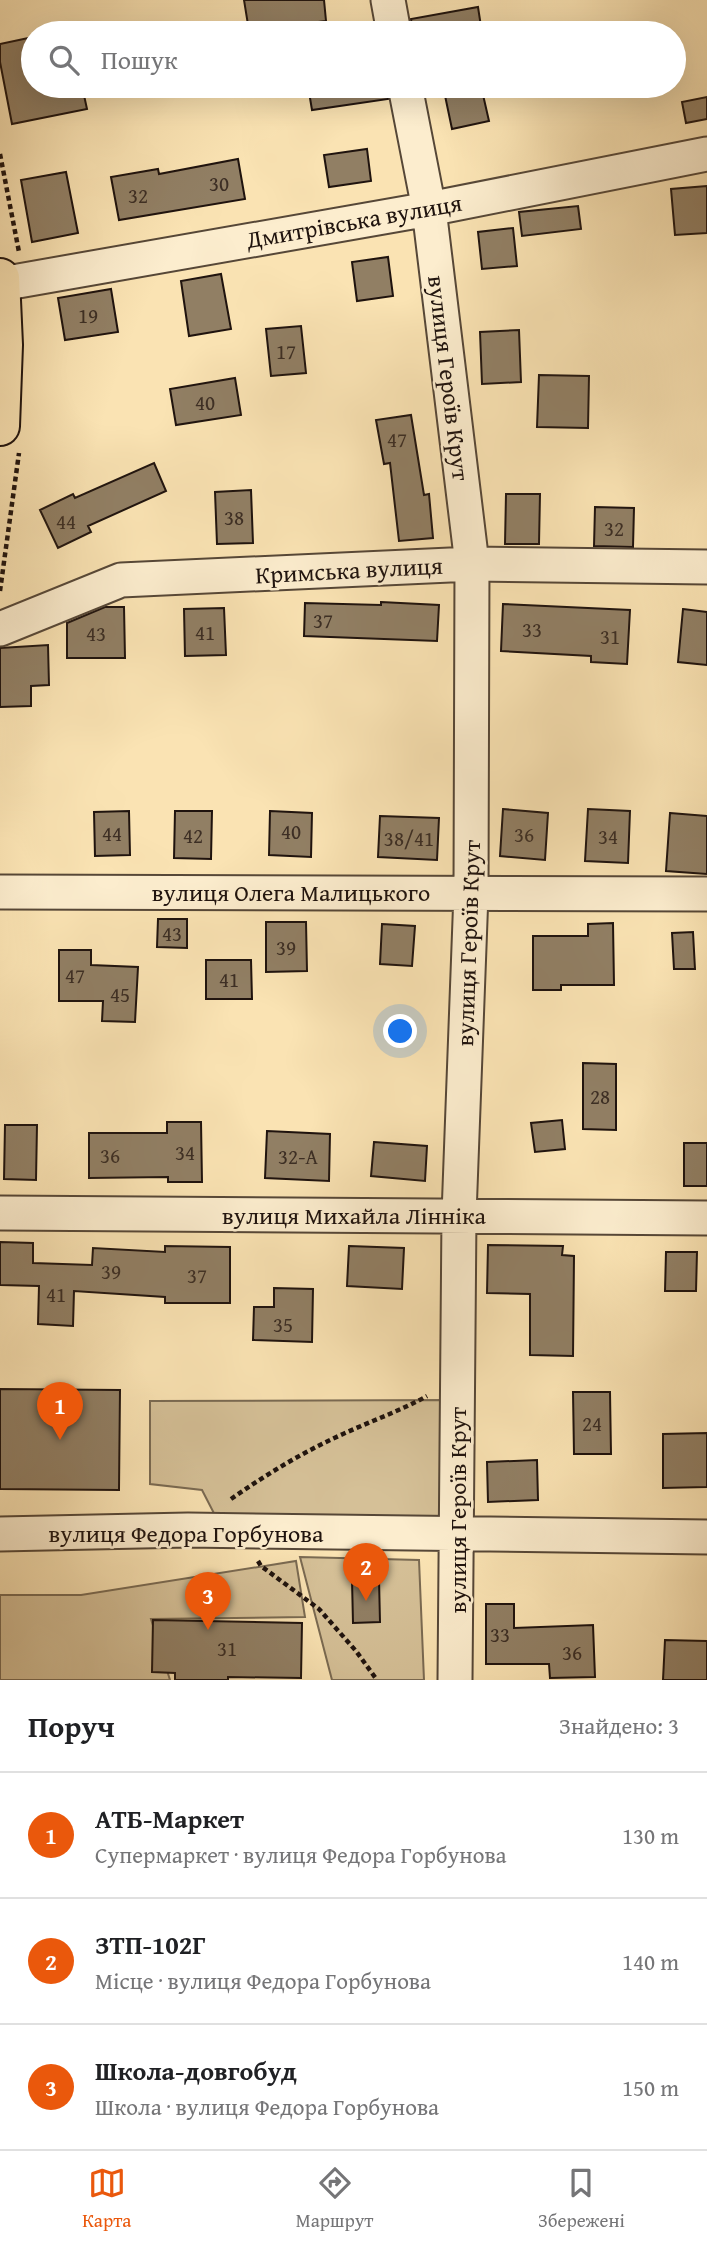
<!DOCTYPE html>
<html lang="uk">
<meta charset="utf-8">
<style>
:root{--surface:#fff;--page:#f2f2f2;--text:#202124;--muted:#757577;--line:#e0e0e0;--accent:#ea580c}
body{margin:0;font-family:"Gentium Book Plus",serif;background:var(--page);color:var(--text)}
.you{position:absolute;left:401px;top:1032px;width:24px;height:24px;margin:-18px;border:5px solid #fff;border-radius:50%;background:#1a73e8;box-shadow:0 0 0 10px #1a73e833}
.badge{display:grid;place-items:center;width:46px;height:46px;border-radius:50%;background:var(--accent);color:#fff;font-size:23px;font-weight:700}
.pin{position:absolute;translate:-50% -58px;filter:drop-shadow(0 2px 4px #0008)}
.pin::after{content:'';position:absolute;top:37px;width:24px;height:21px;background:inherit;clip-path:polygon(0 0,100% 0,50% 100%)}
.list{margin:0;padding:0;list-style:none}
h2{display:flex;justify-content:space-between;align-items:center;height:91px;margin:0;padding:0 28px;font-size:30px}
h2 small{font-size:23px;font-weight:400;color:var(--muted)}
.list li{display:grid;grid-template-columns:46px 1fr auto;gap:21px;align-items:center;box-sizing:border-box;height:126px;padding:0 28px;border-top:2px solid var(--line)}
.list b{display:block;font-size:26px;white-space:nowrap}
.list p{margin:0;font-size:23px;white-space:nowrap;color:var(--muted)}
.list em{font-size:23px;font-style:normal;color:var(--muted)}
.icon{flex:none;width:38px;height:38px;fill:none;stroke:currentColor;stroke-width:2;stroke-linecap:round;stroke-linejoin:round}
.map{position:relative;flex:none;width:707px;height:1680px;overflow:hidden}
.search{position:absolute;background:var(--surface);box-shadow:0 7px 28px #0002;left:21px;right:21px;top:21px;height:77px;display:flex;align-items:center;gap:18px;box-sizing:border-box;padding:0 24px;border-radius:38px;color:var(--muted);font-size:26px}
.sheet{height:469px;background:var(--surface)}
nav{display:flex;justify-content:space-around;align-items:center;box-sizing:border-box;height:98px;border-top:2px solid var(--line);background:var(--surface);font-size:19px;color:var(--muted)}
nav a{display:grid;justify-items:center;gap:4px}
nav .on{color:var(--accent)}
.map>svg:first-child{display:block}
.green{fill:#d5c097;stroke:#7a6a52;stroke-width:2}
.building{fill:#917f64;stroke:#1f130e;stroke-width:2}
.lines{fill:none;stroke-linecap:round;stroke-linejoin:round}
.minor-casing{stroke:#564737;stroke-width:37}
.major-casing{stroke:#1f130e;stroke-width:42}
.path{stroke:#1f130e;stroke-width:4.5;stroke-dasharray:5 3.5;stroke-linecap:butt}
.minor{stroke:#fcedce;stroke-width:33}
.major{stroke:#fae3b3;stroke-width:38}
.labels{text-anchor:middle;dominant-baseline:central;stroke-width:5;stroke-linejoin:round;paint-order:stroke}
.number-label{font-size:21px;fill:#3c2e24}
.street-label{font-size:24px;fill:#1f130e;stroke:#fcedce}
</style>
<div class="map">
<svg width="707" height="1680" viewBox="0 0 707 1680">
<rect width="100%" height="100%" fill="#fae3b3"/>
<filter id="stains"><feTurbulence type="fractalNoise" baseFrequency=".00286" numOctaves="4"/><feColorMatrix values="0 0 0 0 .2 0 0 0 0 .09 0 0 0 0 .02 0 0 0 .5 -.17"/></filter>
<radialGradient id="worn" r=".72"><stop offset=".6" stop-color="#630" stop-opacity="0"/><stop offset="1" stop-color="#630" stop-opacity=".3"/></radialGradient>
<!-- green -->
<path class="green" d="M 446,1400 L 444,1525 L 220,1525 L 202,1490 L 150,1484 L 150,1401 Z
M 300,1557 L 419,1560 L 424,1680 L 332,1680 Z
M 296,1561 L 305,1617 L 151,1619 L 170,1680 L 0,1680 L 0,1595 L 81,1595 Z"/>
<!-- building -->
<path class="building" d="M 244,0 L 324,0 L 326,21 L 249,31 Z
M 478,7 L 482,33 L 413,33 L 411,19 Z
M 33,37 L 33,86 L 82,86 L 87,109 L 12,124 L 0,62 L 0,44 Z
M 308,86 L 386,86 L 388,99 L 312,110 Z
M 443,86 L 481,86 L 489,121 L 452,129 Z
M 707,97 L 707,119 L 686,123 L 682,102 Z
M 367,149 L 371,181 L 329,187 L 324,155 Z
M 238,159 L 245,199 L 119,220 L 111,177 L 158,169 L 159,174 Z
M 66,172 L 78,233 L 32,242 L 21,180 Z
M 707,186 L 707,233 L 675,235 L 671,189 Z
M 578,206 L 581,229 L 522,236 L 519,212 Z
M 513,228 L 517,266 L 482,269 L 478,232 Z
M 388,257 L 393,296 L 357,301 L 352,262 Z
M 221,274 L 231,329 L 189,336 L 181,281 Z
M 111,289 L 118,332 L 65,340 L 58,298 Z
M 301,326 L 306,373 L 271,376 L 266,329 Z
M 519,330 L 521,382 L 482,384 L 480,332 Z
M 539,375 L 589,376 L 588,428 L 537,427 Z
M 235,378 L 241,415 L 176,425 L 170,389 Z
M 411,415 L 424,495 L 429,494 L 433,538 L 399,541 L 390,463 L 384,464 L 376,420 Z
M 154,463 L 166,491 L 88,526 L 91,532 L 58,548 L 40,510 L 73,494 L 75,498 Z
M 251,490 L 253,543 L 217,544 L 215,492 Z
M 506,494 L 540,494 L 539,544 L 505,544 Z
M 595,507 L 634,508 L 633,547 L 594,546 Z
M 381,602 L 439,605 L 437,641 L 304,636 L 305,603 L 381,605 Z
M 503,604 L 630,610 L 627,664 L 591,662 L 591,656 L 501,651 Z
M 105,607 L 124,607 L 125,658 L 67,658 L 67,623 Z
M 224,608 L 226,655 L 185,656 L 184,609 Z
M 683,609 L 707,612 L 707,665 L 678,662 Z
M 48,645 L 49,685 L 31,686 L 31,706 L 0,707 L 0,648 Z
M 503,809 L 548,813 L 545,860 L 500,856 Z
M 588,809 L 630,811 L 628,863 L 585,861 Z
M 129,811 L 130,855 L 95,856 L 94,812 Z
M 175,811 L 212,811 L 211,859 L 174,858 Z
M 270,811 L 312,813 L 311,857 L 269,855 Z
M 670,813 L 707,816 L 707,874 L 666,871 Z
M 380,816 L 439,818 L 437,860 L 378,857 Z
M 158,919 L 187,919 L 187,948 L 157,947 Z
M 266,922 L 306,922 L 307,971 L 266,972 Z
M 613,923 L 614,985 L 561,985 L 561,990 L 533,990 L 533,936 L 588,936 L 588,924 Z
M 382,924 L 415,926 L 412,966 L 380,964 Z
M 693,932 L 695,969 L 674,969 L 672,933 Z
M 59,950 L 91,950 L 91,965 L 138,967 L 135,1022 L 102,1021 L 103,1001 L 59,1001 Z
M 206,960 L 251,960 L 252,999 L 206,999 Z
M 583,1063 L 616,1064 L 616,1130 L 583,1129 Z
M 562,1120 L 565,1149 L 535,1152 L 531,1123 Z
M 167,1122 L 201,1122 L 202,1182 L 168,1182 L 168,1177 L 89,1178 L 89,1133 L 167,1133 Z
M 5,1125 L 37,1125 L 36,1180 L 4,1179 Z
M 267,1131 L 330,1134 L 329,1181 L 265,1178 Z
M 374,1142 L 427,1146 L 425,1181 L 371,1176 Z
M 684,1143 L 707,1143 L 707,1186 L 684,1186 Z
M 0,1242 L 33,1243 L 33,1263 L 92,1265 L 93,1248 L 165,1252 L 165,1246 L 230,1247 L 230,1303 L 165,1303 L 165,1297 L 74,1291 L 73,1326 L 38,1324 L 39,1286 L 0,1285 Z
M 488,1245 L 563,1246 L 562,1255 L 574,1256 L 573,1356 L 530,1355 L 530,1294 L 487,1293 Z
M 349,1246 L 404,1248 L 402,1289 L 347,1286 Z
M 666,1252 L 697,1252 L 696,1291 L 665,1291 Z
M 274,1288 L 313,1289 L 312,1342 L 253,1340 L 254,1307 L 274,1307 Z
M 0,1389 L 120,1390 L 119,1490 L 0,1489 Z
M 573,1392 L 610,1392 L 611,1454 L 574,1454 Z
M 707,1433 L 707,1487 L 663,1488 L 663,1434 Z
M 537,1460 L 538,1500 L 488,1502 L 487,1462 Z
M 352,1579 L 379,1579 L 380,1622 L 353,1623 Z
M 486,1604 L 514,1604 L 514,1628 L 593,1625 L 595,1677 L 550,1678 L 549,1664 L 486,1664 Z
M 153,1620 L 302,1623 L 301,1678 L 228,1677 L 228,1680 L 175,1680 L 175,1673 L 152,1672 Z
M 665,1640 L 707,1641 L 707,1680 L 663,1680 Z"/>
<g class="lines">
<!-- minor casing -->
<g class="minor-casing">
<path id="minor" d="M 388,0 L 394,33
M 405,86 L 429,209 L 472,564 L 471,893 L 459,1215 L 455,1680
M 1,284 L 429,209 L 707,154
M 0,629 L 121,580 L 472,564 L 707,567
M 0,892 L 707,894
M 0,1213 L 707,1218
M 0,1534 L 188,1530 L 707,1537"/>
</g>
<!-- major casing -->
<g class="major-casing">
<path id="major" d="M 0,278 L 3,345 L 0,426"/>
</g>
<!-- path -->
<path class="path" d="M 0,154 L 19,252
M 0,591 L 19,453
M 231,1499 C 267,1474 303,1452 343,1434 C 371,1421 400,1411 427,1396
M 258,1561 L 261,1566 L 319,1609 L 356,1651 L 377,1680"/>
<!-- minor -->
<use href="#minor" class="minor"/>
<!-- major -->
<use href="#major" class="major"/>
</g>
<g class="labels">
<!-- number labels -->
<g class="number-label">
<text x="219" y="183">30</text>
<text x="138" y="195">32</text>
<text x="88" y="315">19</text>
<text x="286" y="351">17</text>
<text x="205" y="402">40</text>
<text x="397" y="439">47</text>
<text x="234" y="517">38</text>
<text x="66" y="521">44</text>
<text x="614" y="528">32</text>
<text x="323" y="620">37</text>
<text x="532" y="629">33</text>
<text x="205" y="632">41</text>
<text x="96" y="633">43</text>
<text x="610" y="636">31</text>
<text x="291" y="831">40</text>
<text x="112" y="833">44</text>
<text x="524" y="834">36</text>
<text x="193" y="835">42</text>
<text x="608" y="836">34</text>
<text x="409" y="838">38/41</text>
<text x="172" y="933">43</text>
<text x="286" y="947">39</text>
<text x="75" y="975">47</text>
<text x="229" y="979">41</text>
<text x="120" y="994">45</text>
<text x="600" y="1096">28</text>
<text x="185" y="1152">34</text>
<text x="110" y="1155">36</text>
<text x="298" y="1156">32-А</text>
<text x="111" y="1271">39</text>
<text x="197" y="1275">37</text>
<text x="56" y="1294">41</text>
<text x="283" y="1324">35</text>
<text x="592" y="1423">24</text>
<text x="500" y="1634">33</text>
<text x="227" y="1648">31</text>
<text x="572" y="1652">36</text>
</g>
<!-- street labels -->
<g class="street-label">
<text transform="translate(354 221) rotate(-10)">Дмитрівська вулиця</text>
<text transform="translate(449 378) rotate(83)">вулиця Героїв Крут</text>
<text transform="translate(349 570) rotate(-3)">Кримська вулиця</text>
<text x="291" y="892">вулиця Олега Малицького</text>
<text transform="translate(468 943) rotate(-88)">вулиця Героїв Крут</text>
<text x="354" y="1215">вулиця Михайла Лінніка</text>
<text transform="translate(457 1510) rotate(-90)">вулиця Героїв Крут</text>
<text x="186" y="1533">вулиця Федора Горбунова</text>
</g>
</g>
<rect width="100%" height="100%" filter="url(#stains)"/>
<rect width="100%" height="100%" fill="url(#worn)"/>
</svg>
<div class="you"></div>
<div class="pin badge" style="left:60px;top:1440px">1</div>
<div class="pin badge" style="left:366px;top:1601px">2</div>
<div class="pin badge" style="left:208px;top:1630px">3</div>
<div class="search"><svg class="icon" aria-label="search" viewBox="0 0 24 24"><circle cx="10" cy="10" r="6"/><path d="M15 15l6 6"/></svg>Пошук</div>
</div>
<section class="sheet">
<h2>Поруч<small>Знайдено: 3</small></h2>
<ul class="list">
<li><span class="badge">1</span><div><b>АТБ-Маркет</b><p>Супермаркет · вулиця Федора Горбунова</p></div><em>130 m</em></li>
<li><span class="badge">2</span><div><b>ЗТП-102Г</b><p>Місце · вулиця Федора Горбунова</p></div><em>140 m</em></li>
<li><span class="badge">3</span><div><b>Школа-довгобуд</b><p>Школа · вулиця Федора Горбунова</p></div><em>150 m</em></li>
</ul>
</section>
<nav>
<a class="on"><svg class="icon" aria-label="map" viewBox="0 0 24 24"><path d="M3 6l6-2 6 2 6-2v14l-6 2-6-2-6 2zM9 4v14M15 6v14"/></svg>Карта</a>
<a><svg class="icon" aria-label="directions" viewBox="0 0 24 24"><path d="M12 3l9 9-9 9-9-9zM9 14v-3h6M13 9l2 2-2 2"/></svg>Маршрут</a>
<a><svg class="icon" aria-label="saved" viewBox="0 0 24 24"><path d="M7 4h10v16l-5-4-5 4z"/></svg>Збережені</a>
</nav>
